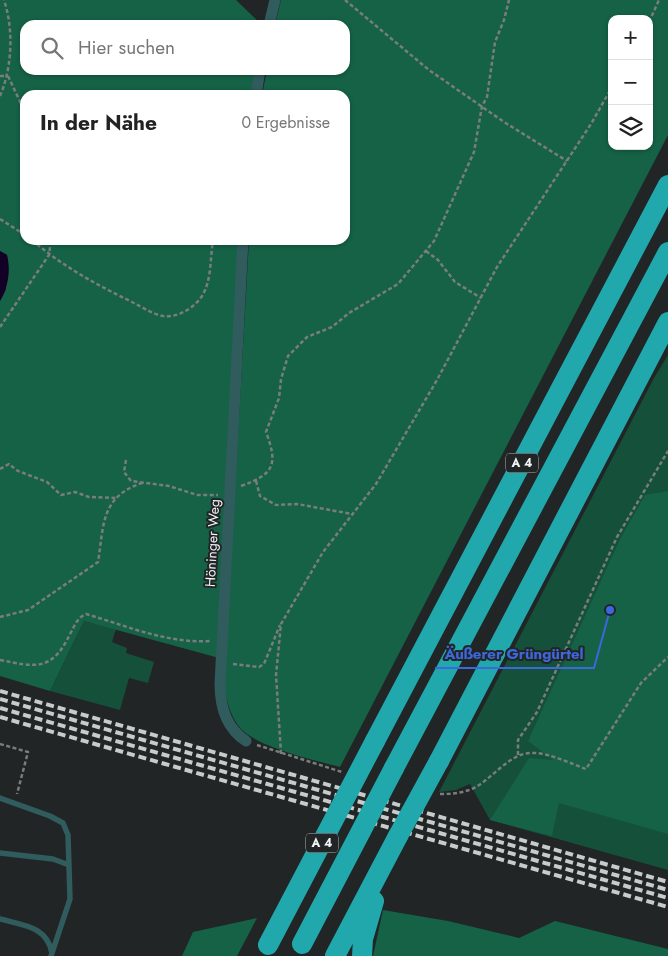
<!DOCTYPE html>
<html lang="de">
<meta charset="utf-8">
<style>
:root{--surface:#fff;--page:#f2f2f2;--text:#222;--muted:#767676;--line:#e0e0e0}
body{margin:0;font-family:Jost,sans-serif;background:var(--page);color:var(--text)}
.controls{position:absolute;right:15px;top:15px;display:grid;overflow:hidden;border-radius:10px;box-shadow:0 1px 4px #0004}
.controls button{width:45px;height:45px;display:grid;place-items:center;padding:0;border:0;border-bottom:1px solid var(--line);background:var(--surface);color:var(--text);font:25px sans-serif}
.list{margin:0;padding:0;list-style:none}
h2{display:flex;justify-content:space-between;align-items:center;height:65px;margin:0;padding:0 20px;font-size:21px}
h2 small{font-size:16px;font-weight:400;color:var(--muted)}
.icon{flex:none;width:28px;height:28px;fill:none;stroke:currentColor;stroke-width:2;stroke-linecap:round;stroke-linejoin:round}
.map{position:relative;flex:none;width:668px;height:956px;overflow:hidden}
.search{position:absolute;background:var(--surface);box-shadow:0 1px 4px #0004;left:20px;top:20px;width:330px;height:55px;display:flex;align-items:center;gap:12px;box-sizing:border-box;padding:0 18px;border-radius:15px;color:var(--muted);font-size:19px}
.panel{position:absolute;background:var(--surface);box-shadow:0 1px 4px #0004;left:20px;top:90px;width:330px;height:155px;border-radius:15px}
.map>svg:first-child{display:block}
.green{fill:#14503a}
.forest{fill:#156247;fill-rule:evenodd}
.water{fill:#130027}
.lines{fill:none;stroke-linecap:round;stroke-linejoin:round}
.path{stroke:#797d7e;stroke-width:2.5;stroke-dasharray:4 2.5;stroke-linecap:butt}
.lane{stroke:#305c5d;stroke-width:5.5}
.street{stroke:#305c5d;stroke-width:11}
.highway{stroke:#20a8ac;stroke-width:20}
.rail{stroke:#c8cbcc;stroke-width:4;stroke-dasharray:8 4;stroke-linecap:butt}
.highway-bridge{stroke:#20a8ac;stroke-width:20}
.labels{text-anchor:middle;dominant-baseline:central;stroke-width:4;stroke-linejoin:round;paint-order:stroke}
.shield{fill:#212526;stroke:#b3b6b8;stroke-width:1}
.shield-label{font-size:12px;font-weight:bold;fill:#f2f4f6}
.street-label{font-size:14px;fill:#f2f4f6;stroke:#212526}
.leader{fill:none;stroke:#3d67dc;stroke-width:2}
.callout-dot{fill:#3d67dc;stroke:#212526;stroke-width:2}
.callout-label{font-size:15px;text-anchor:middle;font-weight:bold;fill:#3d67dc;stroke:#212526;stroke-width:4;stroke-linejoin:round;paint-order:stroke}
</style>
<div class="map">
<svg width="668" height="956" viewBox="0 0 668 956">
<rect width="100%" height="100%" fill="#212526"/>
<!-- green -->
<path class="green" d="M 668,355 L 668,870 L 490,820 L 470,784 L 456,790 L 439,792 L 654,378 Z
M 84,621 L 116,629 L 112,642 L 127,648 L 126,653 L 154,662 L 148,683 L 129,678 L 120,710 L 50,691 Z"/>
<!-- forest -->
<path class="forest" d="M 0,0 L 236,0 L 262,25 L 25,25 L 25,70 L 255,70 L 251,95 L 25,95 L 25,240 L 239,240 L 219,658 L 84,621 L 50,691 L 0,676 L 0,301 L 6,290 L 7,255 L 0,251 Z
M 281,0 L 668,0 L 668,135 L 340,767 C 314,760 260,748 241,729 C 231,718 226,700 224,686 L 249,240 L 345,240 L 345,95 L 262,95 L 267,70 L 345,70 L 345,25 L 275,25 ZM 612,19 L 649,19 L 649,146 L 612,146 Z
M 668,491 L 668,834 L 559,803 L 552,836 L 490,820 L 529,758 L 553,760 L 528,741 L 620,539 L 645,495 Z
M 383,910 L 448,921 L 519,938 L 555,921 L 668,949 L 668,956 L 373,956 Z
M 257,918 L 237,956 L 182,956 L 193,932 Z"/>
<!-- water -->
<path class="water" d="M 0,251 L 7,255 C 11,271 8,287 0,301 Z"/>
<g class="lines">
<!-- path -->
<path class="path" d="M 345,0 L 429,70 L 504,122 L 567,161
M 649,22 L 659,0
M 0,76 L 8,76
M 8,76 L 25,112
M 0,96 C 12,68 14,30 4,0
M 0,219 L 25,235
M 32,240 C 62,266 97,285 132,302 C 142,307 152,314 163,316 C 178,318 194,308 202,296 C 212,280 210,257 213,240
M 426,251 L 438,260 L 455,282 L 481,298
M 0,327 L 49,255 L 51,240
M 126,460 L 124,472 L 131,481 L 169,486 L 197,495 L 218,495
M 0,469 L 9,464 L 18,471 L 47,482 L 61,495 L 75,492 L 89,497 L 116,498
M 256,481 L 260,496 L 276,505 L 297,504 L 352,514
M 241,486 C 275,474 278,464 266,432 L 279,398 L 281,379 L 288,356 L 307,337 L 332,327 L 349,313 L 398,284 L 434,241 L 474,152 L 482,106 L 487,97 L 495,42 L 504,20 L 509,0
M 0,617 L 28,610 L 98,562 C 104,526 100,497 142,483
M 0,660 C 35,667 52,672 70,634 C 75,625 77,618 86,614 C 127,626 168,644 211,641
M 233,664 L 259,667 L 264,664 L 280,625
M 0,744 L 28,752 L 17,794
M 257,745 L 342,772
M 281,754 L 276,675 L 281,624 L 323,552 L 376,484 L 437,380 L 497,267 L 591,124 L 612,87
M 518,755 L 518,740 L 537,712 L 617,537 L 668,451
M 440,794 C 452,794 463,793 474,788 C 493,778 509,754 530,753 C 548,752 569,763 586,769 L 641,683 L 668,657"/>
<!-- lane -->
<path class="lane" d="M 0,798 L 50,816 L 63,823 L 68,835 L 70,899 L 51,956
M 0,853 L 53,859 L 69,865
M 0,919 C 22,925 47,926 52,953"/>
<!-- street -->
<path class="street" d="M 269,25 L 275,0
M 256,95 L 260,70
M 243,240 L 220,684 C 220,707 226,728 246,741"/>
<!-- highway -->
<path class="highway" d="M 375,741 L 668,185
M 439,761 L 668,322
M 394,768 L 668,252
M 335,956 L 398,836
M 362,956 L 363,939 L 374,901"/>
<!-- rail -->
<path class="rail" d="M 0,691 L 668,882
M 0,699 L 668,890
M 0,708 L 668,898
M 0,717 L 668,907"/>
<!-- highway-bridge -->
<path class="highway-bridge" d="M 398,836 L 439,761
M 302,944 L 394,768
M 268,945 L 375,741"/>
</g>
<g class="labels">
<!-- shield labels -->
<g class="shield">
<rect x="506" y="453.5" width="32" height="19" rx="4"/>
<rect x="306" y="833.5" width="32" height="19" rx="4"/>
</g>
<g class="shield-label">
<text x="522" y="463">A 4</text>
<text x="322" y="843">A 4</text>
</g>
<!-- street labels -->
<g class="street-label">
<text transform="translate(212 543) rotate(-87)">Höninger Weg</text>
</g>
</g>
<!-- callouts -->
<path class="leader" d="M610 610L594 668H435"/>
<circle class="callout-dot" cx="610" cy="610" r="5"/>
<g class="callout-label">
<text x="514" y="659">Äußerer Grüngürtel</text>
</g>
</svg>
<div class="controls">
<button>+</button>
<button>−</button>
<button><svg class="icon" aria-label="layers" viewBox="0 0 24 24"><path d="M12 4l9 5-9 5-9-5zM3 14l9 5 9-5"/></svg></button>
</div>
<div class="search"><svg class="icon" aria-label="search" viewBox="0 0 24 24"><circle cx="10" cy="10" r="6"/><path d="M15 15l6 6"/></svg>Hier suchen</div>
<section class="panel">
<h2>In der Nähe<small>0 Ergebnisse</small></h2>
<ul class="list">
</ul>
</section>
</div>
